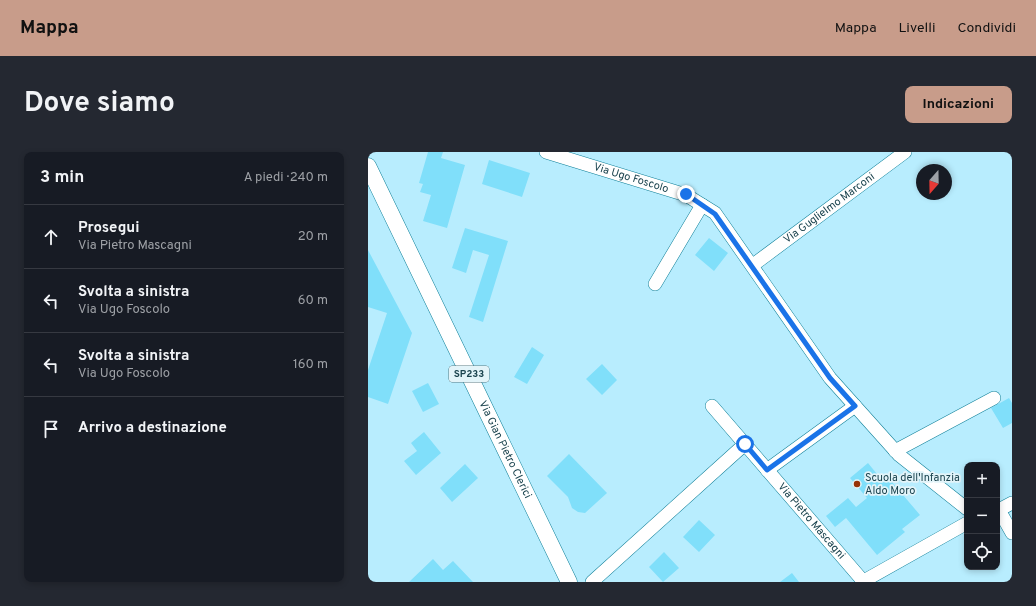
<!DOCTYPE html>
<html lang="it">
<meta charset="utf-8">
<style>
:root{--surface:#171b24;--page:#242831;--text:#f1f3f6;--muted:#9ea1a6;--line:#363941;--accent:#c89c8a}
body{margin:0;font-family:Overpass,sans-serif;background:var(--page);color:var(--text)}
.controls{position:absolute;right:12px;bottom:12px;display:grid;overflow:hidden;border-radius:8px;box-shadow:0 2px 6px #0003}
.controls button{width:36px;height:36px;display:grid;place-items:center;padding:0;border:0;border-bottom:1px solid var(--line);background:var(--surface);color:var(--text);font:20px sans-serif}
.compass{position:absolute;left:548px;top:12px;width:36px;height:36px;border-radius:50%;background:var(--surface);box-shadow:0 2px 6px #0003;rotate:200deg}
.stop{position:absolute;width:12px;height:12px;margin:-9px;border:3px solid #1a73e8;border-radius:50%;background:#fff}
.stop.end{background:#1a73e8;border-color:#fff;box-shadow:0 1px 4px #0008}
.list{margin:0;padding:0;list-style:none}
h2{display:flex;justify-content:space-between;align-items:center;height:52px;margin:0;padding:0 16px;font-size:17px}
h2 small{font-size:13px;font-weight:400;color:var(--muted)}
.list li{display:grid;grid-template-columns:26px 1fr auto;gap:12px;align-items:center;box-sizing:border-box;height:64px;padding:0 16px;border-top:1px solid var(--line)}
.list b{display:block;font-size:15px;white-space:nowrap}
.list p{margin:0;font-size:13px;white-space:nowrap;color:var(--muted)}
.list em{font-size:13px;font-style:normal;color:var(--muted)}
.icon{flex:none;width:22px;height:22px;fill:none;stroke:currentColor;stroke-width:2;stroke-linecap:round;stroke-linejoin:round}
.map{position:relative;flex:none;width:644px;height:430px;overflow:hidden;border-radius:8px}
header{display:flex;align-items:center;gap:24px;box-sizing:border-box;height:56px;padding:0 20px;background:var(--accent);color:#111}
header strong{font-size:19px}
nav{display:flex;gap:22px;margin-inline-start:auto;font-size:14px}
.intro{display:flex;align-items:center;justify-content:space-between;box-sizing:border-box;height:96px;padding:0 24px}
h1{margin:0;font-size:28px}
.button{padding:10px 18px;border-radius:8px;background:var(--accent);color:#111;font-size:14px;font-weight:700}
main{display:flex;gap:24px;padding:0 24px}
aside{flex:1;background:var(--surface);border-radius:8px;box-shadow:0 2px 6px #0003}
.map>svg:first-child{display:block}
.building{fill:#80dffa}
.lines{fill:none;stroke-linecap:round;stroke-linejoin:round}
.minor-casing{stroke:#108099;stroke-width:14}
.major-casing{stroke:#108099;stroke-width:17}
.minor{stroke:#fff;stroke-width:13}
.major{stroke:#fff;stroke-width:16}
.route{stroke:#1a73e8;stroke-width:5}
.poi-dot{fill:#973207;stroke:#e3f4f9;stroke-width:1.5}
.labels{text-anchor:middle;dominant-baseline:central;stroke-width:3.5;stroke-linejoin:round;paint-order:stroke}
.shield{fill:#e3f4f9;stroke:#577881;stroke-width:1}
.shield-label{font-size:10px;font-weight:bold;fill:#1b434e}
.street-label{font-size:11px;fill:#1b434e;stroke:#e3f4f9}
.poi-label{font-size:11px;fill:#1b434e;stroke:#e3f4f9;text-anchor:start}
</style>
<header>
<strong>Mappa</strong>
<nav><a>Mappa</a><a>Livelli</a><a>Condividi</a></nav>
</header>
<div class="intro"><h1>Dove siamo</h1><a class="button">Indicazioni</a></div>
<main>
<aside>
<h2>3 min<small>A piedi · 240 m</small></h2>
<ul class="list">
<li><svg class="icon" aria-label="ahead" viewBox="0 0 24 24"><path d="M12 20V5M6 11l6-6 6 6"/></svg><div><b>Prosegui</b><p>Via Pietro Mascagni</p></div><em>20 m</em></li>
<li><svg class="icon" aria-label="left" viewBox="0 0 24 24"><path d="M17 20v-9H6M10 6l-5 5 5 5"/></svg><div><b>Svolta a sinistra</b><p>Via Ugo Foscolo</p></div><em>60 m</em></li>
<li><svg class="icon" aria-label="left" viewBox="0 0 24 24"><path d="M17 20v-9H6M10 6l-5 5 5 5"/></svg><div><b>Svolta a sinistra</b><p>Via Ugo Foscolo</p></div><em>160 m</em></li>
<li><svg class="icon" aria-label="arrive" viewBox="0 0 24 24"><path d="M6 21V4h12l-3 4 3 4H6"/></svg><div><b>Arrivo a destinazione</b></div></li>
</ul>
</aside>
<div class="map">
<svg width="644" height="430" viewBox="0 0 644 430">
<rect width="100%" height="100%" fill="#b8edfe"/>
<!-- building -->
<path class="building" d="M 60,0 L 75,0 L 73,6 L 97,13 L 79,76 L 55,69 L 63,43 L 52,40 L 55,32 L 51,31 Z
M 121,8 L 162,21 L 154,45 L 114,32 Z
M 97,76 L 140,89 L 115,170 L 101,165 L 121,103 L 105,98 L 98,121 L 84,116 Z
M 341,86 L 360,101 L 346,119 L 327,103 Z
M 0,98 L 44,181 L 20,252 L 0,245 L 0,218 L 19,161 L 0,155 Z
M 164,195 L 176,203 L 159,232 L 146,225 Z
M 234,212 L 249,228 L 234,243 L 218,227 Z
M 60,231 L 71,252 L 55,260 L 44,239 Z
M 641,246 L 644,251 L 644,271 L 635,276 L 623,256 Z
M 56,280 L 73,301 L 48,323 L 36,309 L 49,299 L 43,291 Z
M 201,302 L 239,341 L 217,361 L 210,360 L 204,356 L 200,345 L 179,324 Z
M 500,311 L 513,327 L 518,323 L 552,363 L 534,377 L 537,380 L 509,403 L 478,366 L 467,375 L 458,364 L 480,346 L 488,355 L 499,346 L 482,326 Z
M 97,312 L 110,326 L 84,350 L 72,336 Z
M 331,368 L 347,383 L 331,400 L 315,385 Z
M 296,400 L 311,416 L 295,430 L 281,415 Z
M 65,407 L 75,418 L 85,409 L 105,430 L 41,430 Z
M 424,421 L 431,430 L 412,430 Z"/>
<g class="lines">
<!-- minor casing -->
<g class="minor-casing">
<g id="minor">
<path id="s1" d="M 178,0 L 318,43 L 347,61 L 462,226 L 531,303 L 599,357"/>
<path id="s2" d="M 385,113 L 537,0"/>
<path d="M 287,132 L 334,53"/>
<path id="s3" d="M 344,254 L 495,429"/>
<path d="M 527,299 L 626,246"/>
<path d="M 399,318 L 487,254"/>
<path d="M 631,358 L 644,381"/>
<path d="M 629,359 L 644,351"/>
<path d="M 224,430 L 377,292"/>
<path d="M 494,430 L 599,371"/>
</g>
</g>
<!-- major casing -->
<g class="major-casing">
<g id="major">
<path id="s4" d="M 0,14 L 201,430"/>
</g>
</g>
<!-- minor -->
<use href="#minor" class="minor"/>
<!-- major -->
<use href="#major" class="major"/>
</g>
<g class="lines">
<!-- route -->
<path class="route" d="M 318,42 L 347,62 L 462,226 L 487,254 L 399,318 L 377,292"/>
</g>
<!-- markers -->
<circle class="poi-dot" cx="489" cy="332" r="4"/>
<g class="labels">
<!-- shield labels -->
<rect class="shield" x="81" y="214" width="40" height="16" rx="3"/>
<g class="shield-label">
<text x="101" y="222">SP233</text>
</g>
<!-- street labels -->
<g class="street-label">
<text stroke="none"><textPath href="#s1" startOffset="89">Via Ugo Foscolo</textPath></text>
<text stroke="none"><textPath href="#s2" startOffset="95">Via Guglielmo Marconi</textPath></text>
<text stroke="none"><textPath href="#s4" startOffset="315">Via Gian Pietro Clerici</textPath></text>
<text stroke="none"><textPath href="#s3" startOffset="152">Via Pietro Mascagni</textPath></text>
</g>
<!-- poi labels -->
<g class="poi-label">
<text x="497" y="326">Scuola dell'Infanzia<tspan x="497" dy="13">Aldo Moro</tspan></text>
</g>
</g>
</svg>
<div class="controls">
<button>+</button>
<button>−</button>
<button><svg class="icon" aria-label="locate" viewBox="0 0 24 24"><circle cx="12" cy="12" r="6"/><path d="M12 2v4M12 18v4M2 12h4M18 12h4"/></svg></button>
</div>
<svg class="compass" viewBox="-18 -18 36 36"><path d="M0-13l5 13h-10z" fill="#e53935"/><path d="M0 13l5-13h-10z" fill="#9ea1a6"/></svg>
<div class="stop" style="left:377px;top:292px"></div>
<div class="stop end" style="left:318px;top:42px"></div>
</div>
</main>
